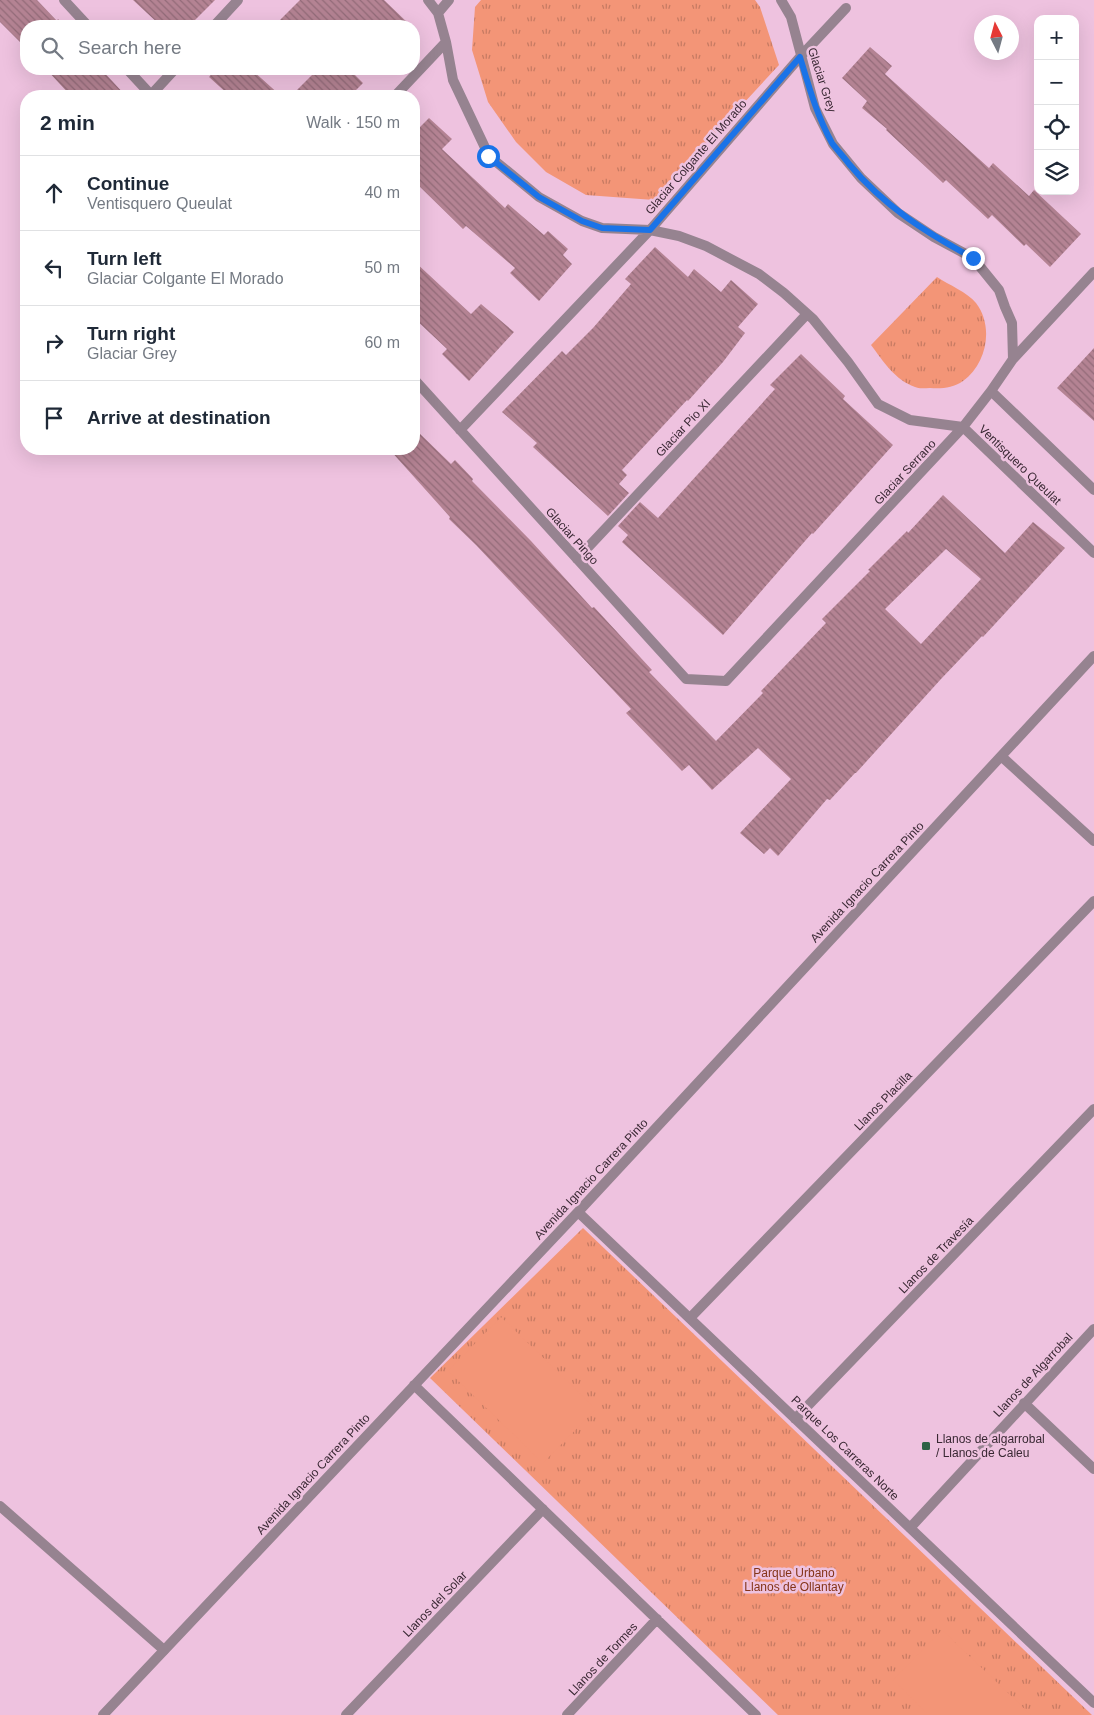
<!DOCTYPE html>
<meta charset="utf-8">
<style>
:root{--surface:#fff;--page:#f2f2f3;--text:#1f2937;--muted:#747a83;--line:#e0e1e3}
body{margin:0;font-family:Arial,sans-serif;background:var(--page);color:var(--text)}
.controls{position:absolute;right:15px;top:15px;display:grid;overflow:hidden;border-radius:10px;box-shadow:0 5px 20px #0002}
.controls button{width:45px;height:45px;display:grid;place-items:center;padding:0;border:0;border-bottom:1px solid var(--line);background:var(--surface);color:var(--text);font:25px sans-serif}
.compass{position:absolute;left:974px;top:15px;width:45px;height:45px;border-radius:50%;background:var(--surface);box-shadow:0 5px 20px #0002;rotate:354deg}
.stop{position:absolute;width:15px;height:15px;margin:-11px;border:4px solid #1a73e8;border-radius:50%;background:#fff}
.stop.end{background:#1a73e8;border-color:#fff;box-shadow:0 1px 5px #0008}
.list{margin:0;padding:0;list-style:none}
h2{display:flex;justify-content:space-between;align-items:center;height:65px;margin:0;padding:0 20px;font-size:21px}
h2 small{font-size:16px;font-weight:400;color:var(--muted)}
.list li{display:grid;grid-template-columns:32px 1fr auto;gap:15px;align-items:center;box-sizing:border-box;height:75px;padding:0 20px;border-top:1px solid var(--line)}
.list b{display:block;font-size:19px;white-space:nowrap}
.list p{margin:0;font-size:16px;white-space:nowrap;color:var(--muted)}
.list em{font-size:16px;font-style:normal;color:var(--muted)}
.icon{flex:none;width:28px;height:28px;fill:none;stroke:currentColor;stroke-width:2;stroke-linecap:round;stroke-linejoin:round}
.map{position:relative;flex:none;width:1094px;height:1715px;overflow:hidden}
.search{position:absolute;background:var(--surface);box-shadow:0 5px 20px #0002;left:20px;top:20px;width:400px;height:55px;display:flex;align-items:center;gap:12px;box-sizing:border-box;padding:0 18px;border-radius:20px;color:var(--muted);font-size:19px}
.panel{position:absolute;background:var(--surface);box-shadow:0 5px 20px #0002;left:20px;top:90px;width:400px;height:365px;border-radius:20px}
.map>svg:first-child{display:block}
.park{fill:url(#park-tufts)}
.pitch{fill:#f39577}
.building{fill:url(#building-back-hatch);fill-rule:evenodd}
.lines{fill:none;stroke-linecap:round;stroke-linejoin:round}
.lane{stroke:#968390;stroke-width:10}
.street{stroke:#968390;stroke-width:10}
.route{stroke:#1a73e8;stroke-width:6}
.poi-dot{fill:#2e6246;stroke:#eec2df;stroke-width:2}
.labels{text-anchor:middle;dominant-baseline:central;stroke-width:5;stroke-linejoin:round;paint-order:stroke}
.street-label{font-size:12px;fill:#392833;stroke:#eec2df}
.poi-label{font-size:12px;fill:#392833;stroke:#eec2df;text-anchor:start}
.park-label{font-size:12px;fill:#843418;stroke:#eec2df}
</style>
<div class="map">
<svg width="1094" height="1715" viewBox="0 0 1094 1715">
<defs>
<pattern id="park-tufts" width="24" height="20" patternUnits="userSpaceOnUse" patternTransform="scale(1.25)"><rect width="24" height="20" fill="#f39577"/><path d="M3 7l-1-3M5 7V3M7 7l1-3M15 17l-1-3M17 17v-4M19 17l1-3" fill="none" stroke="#c67a62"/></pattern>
<pattern id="building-back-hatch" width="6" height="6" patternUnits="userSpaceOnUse" patternTransform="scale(1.25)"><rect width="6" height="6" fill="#b48393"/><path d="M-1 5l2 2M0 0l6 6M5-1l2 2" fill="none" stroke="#936b79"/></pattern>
</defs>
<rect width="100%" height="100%" fill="#eec2df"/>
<!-- park -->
<path class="park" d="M 481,0 L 755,0 L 760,7 L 779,65 L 654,200 L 586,195 L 546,172 L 516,142 L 488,102 L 472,50 L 475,7 Z
M 937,277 C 949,285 967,292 976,303 C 994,326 987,364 963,381 C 953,388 941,389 930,388 C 925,388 919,389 915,387 C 895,380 883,361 871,345 Z
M 583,1228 L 1092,1715 L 778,1715 L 430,1378 Z"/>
<!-- pitch -->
<path class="pitch" d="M 501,1317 L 596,1409 L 543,1463 L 448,1371 Z
M 942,1630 L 1031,1715 L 929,1715 L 893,1680 Z"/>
<!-- building -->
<path class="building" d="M 0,0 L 37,0 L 57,21 L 58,19 L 65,26 L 26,26 L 26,48 L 0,22 Z
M 133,0 L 215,0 L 189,26 L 161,26 Z
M 300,0 L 384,0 L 411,26 L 274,26 Z
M 870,47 L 892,66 L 885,74 L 989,168 L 993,163 L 1029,196 L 1034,190 L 1081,234 L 1050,267 L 1026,244 L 1024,246 L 992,215 L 988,219 L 946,180 L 943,183 L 886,130 L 887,129 L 862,108 L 867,101 L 842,78 Z
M 46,69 L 101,69 L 126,96 L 71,96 Z
M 216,69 L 251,69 L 281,96 L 230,96 L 209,77 Z
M 318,69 L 355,69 L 353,73 L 363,83 L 350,96 L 291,96 Z
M 429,118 L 452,139 L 442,149 L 505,208 L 508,204 L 544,235 L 548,231 L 568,249 L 563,255 L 572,264 L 539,301 L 510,273 L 515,268 L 466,226 L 463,229 L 414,181 L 414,133 Z
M 655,247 L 688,277 L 694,269 L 721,292 L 731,280 L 758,304 L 738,327 L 745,333 L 723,362 L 688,401 L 687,400 L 622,470 L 627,475 L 619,484 L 629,493 L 608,516 L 533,447 L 537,443 L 502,412 L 562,351 L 566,355 L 593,328 L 631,284 L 625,279 Z
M 414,261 L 471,314 L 481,304 L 514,332 L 469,381 L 442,354 L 447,349 L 414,318 Z
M 1094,348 L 1094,421 L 1057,388 Z
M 801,354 L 845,396 L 843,399 L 893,445 L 813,534 L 812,533 L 723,635 L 622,542 L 628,535 L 618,526 L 640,502 L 658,518 L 775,389 L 770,385 Z
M 414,428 L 451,464 L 455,460 L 473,479 L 472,481 L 531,541 L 592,608 L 594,607 L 652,670 L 649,672 L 716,741 L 763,693 L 761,691 L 826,623 L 822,619 L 870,571 L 868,570 L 907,531 L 908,533 L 943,495 L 1005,553 L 1033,522 L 1065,548 L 983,637 L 982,636 L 941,679 L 856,773 L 855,773 L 830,800 L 827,799 L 778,856 L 770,848 L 764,854 L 740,833 L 791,779 L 758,748 L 712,790 L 689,765 L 682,771 L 626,713 L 631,709 L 476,545 L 449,519 L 450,517 L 389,449 L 414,449 ZM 946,549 L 981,579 L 921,644 L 885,609 Z"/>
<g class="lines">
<!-- lane -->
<path class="lane" d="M 0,1506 L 164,1650"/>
<!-- street -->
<path class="street" d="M 64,0 L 88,26
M 428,0 L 438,13 L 446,42 L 453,80 L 489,156 L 539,197 L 582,221 L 602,228 L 650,230 L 679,236 L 706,246 L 759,274 L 784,293 L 813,319 L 848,362 L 878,404 L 910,420 L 963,427 L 1094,553
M 781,0 L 791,17 L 815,108 L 833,144 L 861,178 L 898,213 L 934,237 L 973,258 L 999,290 L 1005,307 L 1012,323 L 1013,359
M 438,13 L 449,0
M 214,26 L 238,0
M 127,69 L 152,96
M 151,95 L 175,69
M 395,96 L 446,42
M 414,379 L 686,679 L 726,681 L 963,427 L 991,391 L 1013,359 L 1094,272
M 991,391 L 1094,490
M 460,430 L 650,230 L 800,57 L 846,8
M 577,559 L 807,314
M 1001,756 L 1094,841
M 578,1212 L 1094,1703
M 690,1318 L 1094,901
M 414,1385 L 756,1715
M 1024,1403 L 1094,1469
M 795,1419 L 1094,1109
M 910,1528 L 1094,1329
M 103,1715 L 578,1212 L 1094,656
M 346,1715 L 543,1509
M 567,1715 L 657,1619"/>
</g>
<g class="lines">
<!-- route -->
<path class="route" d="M 488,156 L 539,197 L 582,221 L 602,228 L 650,230 L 800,57 C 809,87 817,116 832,143 C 837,150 844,157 849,164 C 884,206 925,232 973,258"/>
</g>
<!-- markers -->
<rect class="poi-dot" x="921" y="1441" width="10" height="10" rx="2.5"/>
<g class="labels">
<!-- street labels -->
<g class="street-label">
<text transform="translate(822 80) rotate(72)">Glaciar Grey</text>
<text transform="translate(696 157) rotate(-49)">Glaciar Colgante El Morado</text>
<text transform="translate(683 428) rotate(-47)">Glaciar Pio XI</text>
<text transform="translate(1020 465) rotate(44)">Ventisquero Queulat</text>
<text transform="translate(905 472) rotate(-47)">Glaciar Serrano</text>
<text transform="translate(572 536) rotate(48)">Glaciar Pingo</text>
<text transform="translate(867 882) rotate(-47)">Avenida Ignacio Carrera Pinto</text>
<text transform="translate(883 1101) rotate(-46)">Llanos Placilla</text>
<text transform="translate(591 1179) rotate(-47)">Avenida Ignacio Carrera Pinto</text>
<text transform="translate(936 1255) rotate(-46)">Llanos de Travesía</text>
<text transform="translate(1033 1375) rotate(-47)">Llanos de Algarrobal</text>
<text transform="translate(845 1448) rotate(44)">Parque Los Carreras Norte</text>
<text transform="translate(313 1474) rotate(-47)">Avenida Ignacio Carrera Pinto</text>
<text transform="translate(435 1604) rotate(-46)">Llanos del Solar</text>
<text transform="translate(603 1659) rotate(-47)">Llanos de Tormes</text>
</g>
<!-- poi labels -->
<g class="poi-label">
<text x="936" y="1439">Llanos de algarrobal<tspan x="936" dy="14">/ Llanos de Caleu</tspan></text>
</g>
<!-- park labels -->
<g class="park-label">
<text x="794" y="1573">Parque Urbano<tspan x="794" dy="14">Llanos de Ollantay</tspan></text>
</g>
</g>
</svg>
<div class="controls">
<button>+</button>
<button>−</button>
<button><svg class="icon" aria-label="locate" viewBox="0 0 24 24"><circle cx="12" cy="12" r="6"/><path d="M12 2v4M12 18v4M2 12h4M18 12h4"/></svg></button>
<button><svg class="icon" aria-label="layers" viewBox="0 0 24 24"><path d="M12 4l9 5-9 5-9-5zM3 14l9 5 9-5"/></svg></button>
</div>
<svg class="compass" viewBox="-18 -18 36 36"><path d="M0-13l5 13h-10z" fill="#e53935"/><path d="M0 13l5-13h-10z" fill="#747a83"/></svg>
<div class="stop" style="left:488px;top:156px"></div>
<div class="stop end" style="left:973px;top:258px"></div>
<div class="search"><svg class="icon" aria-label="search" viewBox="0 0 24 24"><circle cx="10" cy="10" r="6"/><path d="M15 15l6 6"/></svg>Search here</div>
<section class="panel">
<h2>2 min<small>Walk · 150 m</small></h2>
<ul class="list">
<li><svg class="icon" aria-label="ahead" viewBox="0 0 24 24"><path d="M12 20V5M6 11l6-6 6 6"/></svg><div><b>Continue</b><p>Ventisquero Queulat</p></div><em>40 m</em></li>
<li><svg class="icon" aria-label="left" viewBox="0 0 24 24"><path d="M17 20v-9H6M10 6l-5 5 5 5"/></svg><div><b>Turn left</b><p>Glaciar Colgante El Morado</p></div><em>50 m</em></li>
<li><svg class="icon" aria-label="right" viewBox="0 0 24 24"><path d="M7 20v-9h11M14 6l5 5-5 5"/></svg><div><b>Turn right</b><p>Glaciar Grey</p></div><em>60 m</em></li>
<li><svg class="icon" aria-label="arrive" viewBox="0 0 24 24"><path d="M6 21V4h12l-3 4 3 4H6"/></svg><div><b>Arrive at destination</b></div></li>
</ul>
</section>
</div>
